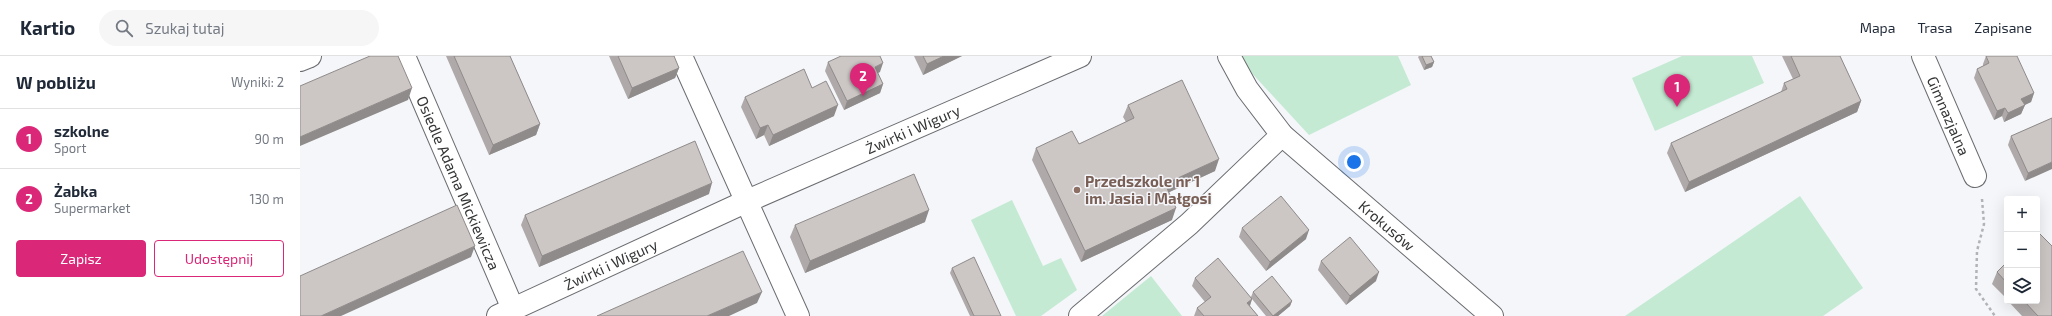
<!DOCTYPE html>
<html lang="pl">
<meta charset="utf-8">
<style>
:root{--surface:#fff;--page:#f6f6f7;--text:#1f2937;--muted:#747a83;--line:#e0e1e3;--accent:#db2777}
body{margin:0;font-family:"Exo 2",sans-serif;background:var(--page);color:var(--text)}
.controls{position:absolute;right:12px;bottom:12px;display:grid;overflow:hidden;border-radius:4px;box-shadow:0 4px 16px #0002}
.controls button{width:36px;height:36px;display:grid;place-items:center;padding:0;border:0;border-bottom:1px solid var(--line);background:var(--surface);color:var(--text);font:20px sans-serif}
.you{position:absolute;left:1054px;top:106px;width:14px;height:14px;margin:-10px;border:3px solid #fff;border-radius:50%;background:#1a73e8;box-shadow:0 0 0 6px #1a73e833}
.badge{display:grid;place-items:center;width:26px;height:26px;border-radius:50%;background:var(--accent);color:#fff;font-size:13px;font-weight:700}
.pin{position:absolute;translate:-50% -33px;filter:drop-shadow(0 1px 2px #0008)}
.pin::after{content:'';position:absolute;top:21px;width:14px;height:12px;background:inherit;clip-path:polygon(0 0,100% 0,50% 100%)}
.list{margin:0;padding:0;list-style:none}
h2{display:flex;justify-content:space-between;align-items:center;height:52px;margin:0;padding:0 16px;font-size:17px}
h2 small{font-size:13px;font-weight:400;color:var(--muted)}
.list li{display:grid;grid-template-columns:26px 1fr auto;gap:12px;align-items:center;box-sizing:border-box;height:60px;padding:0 16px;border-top:1px solid var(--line)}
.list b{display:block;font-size:15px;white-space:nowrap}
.list p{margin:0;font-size:13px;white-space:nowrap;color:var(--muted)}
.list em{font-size:13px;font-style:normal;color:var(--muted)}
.actions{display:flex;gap:8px;padding:12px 16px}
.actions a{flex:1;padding:9px 0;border:1px solid var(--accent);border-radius:4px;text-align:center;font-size:14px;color:var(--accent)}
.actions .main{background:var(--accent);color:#fff}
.icon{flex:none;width:22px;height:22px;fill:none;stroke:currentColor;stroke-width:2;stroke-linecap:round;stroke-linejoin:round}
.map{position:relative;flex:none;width:1752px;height:260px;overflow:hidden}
header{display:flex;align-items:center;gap:24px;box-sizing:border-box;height:56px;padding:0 20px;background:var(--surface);border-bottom:1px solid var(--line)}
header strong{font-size:19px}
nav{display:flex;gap:22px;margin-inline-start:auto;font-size:14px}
.search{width:280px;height:36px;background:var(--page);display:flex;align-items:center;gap:10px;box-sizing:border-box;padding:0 14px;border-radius:22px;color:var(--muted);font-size:15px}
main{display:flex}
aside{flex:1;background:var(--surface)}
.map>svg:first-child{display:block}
.green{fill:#c4ead3}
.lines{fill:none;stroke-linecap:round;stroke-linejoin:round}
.minor-casing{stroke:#6b6c70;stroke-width:24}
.tertiary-casing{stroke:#6b6c70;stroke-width:24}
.path{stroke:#b2b3b6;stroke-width:2.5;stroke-dasharray:3 3;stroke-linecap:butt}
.minor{stroke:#fff;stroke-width:22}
.tertiary{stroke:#fff;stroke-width:22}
.wall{fill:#afaaa9}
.shaded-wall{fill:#8f8b8a}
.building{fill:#ccc6c5;stroke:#8f8b8a}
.education-dot{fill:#8d6e63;stroke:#f4f6fa;stroke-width:1.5}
.labels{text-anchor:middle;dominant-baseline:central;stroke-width:3;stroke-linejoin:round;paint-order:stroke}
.street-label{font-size:15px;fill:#333435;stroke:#f4f6fa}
.education-label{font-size:15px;font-weight:bold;fill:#785e54;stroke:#f4f6fa;text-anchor:start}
</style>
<header>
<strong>Kartio</strong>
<div class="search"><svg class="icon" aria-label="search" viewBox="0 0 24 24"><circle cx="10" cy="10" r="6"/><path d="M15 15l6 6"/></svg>Szukaj tutaj</div>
<nav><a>Mapa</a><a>Trasa</a><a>Zapisane</a></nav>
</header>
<main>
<aside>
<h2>W pobliżu<small>Wyniki: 2</small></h2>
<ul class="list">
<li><span class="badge">1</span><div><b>szkolne</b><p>Sport</p></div><em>90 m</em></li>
<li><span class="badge">2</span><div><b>Żabka</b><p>Supermarket</p></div><em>130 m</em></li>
</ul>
<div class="actions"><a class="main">Zapisz</a><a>Udostępnij</a></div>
</aside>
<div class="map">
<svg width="1752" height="260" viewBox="0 0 1752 260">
<rect width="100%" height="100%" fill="#f4f6fa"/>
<!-- green -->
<path class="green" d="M 941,0 L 1098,0 L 1111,29 L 1009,79 L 947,12 Z
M 1382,0 L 1452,0 L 1464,27 L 1355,75 L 1332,22 Z
M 1500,140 L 1563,232 L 1523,260 L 1325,260 Z
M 712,144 L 743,210 L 761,202 L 777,234 L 741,260 L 716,260 L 671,164 Z
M 851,220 L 882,260 L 802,260 Z"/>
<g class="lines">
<!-- minor casing -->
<g class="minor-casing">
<g id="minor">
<path id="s1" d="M 104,0 L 213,253"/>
<path d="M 381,0 L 498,260"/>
<path id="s2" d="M 929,0 L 947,33 L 982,79 L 1192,260"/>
<path id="s3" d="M 1623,0 L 1675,120"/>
<path d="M 0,4 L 10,0"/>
<path d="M 780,260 L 889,168 L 982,79"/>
</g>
</g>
<!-- tertiary casing -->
<g class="tertiary-casing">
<g id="tertiary">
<path id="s4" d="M 198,260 L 445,146 L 780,0"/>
</g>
</g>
<!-- path -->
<path class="path" d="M 1682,143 L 1684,168 L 1677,195 L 1676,233 L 1695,260"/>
<!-- minor -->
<use href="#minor" class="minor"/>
<!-- tertiary -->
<use href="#tertiary" class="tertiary"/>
</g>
<!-- wall -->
<path class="wall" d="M 146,0 L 210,0 L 240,68 L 236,79 L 189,99 Z
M 309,0 L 374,0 L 379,12 L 375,22 L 328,43 Z
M 614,0 L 662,0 L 623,19 Z
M 1119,0 L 1131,0 L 1134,6 L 1132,11 L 1124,14 L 1118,1 Z
M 1482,0 L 1540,0 L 1561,45 L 1557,56 L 1385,136 L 1367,97 L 1371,87 L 1481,36 L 1484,27 L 1493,23 Z
M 1686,0 L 1734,37 L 1731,46 L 1725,49 L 1721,58 L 1704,66 L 1702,60 L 1694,64 L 1674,22 L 1677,13 L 1683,10 L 1683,8 Z
M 528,6 L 580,16 L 577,17 L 583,28 L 580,37 L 544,54 L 525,15 Z
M 512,32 L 534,60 L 469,90 L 464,79 L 456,83 L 441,51 L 445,41 Z
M 828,49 L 915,115 L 869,136 L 872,164 L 781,206 L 732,104 L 736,92 L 779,88 L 826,66 L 823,61 Z
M 1752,62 L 1725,125 L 1708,89 L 1711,80 Z
M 409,138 L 239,211 L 221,169 L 225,159 Z
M 625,166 L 505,217 L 490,181 L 495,169 Z
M 942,172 L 1006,183 L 966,215 L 939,181 Z
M 1021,205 L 1076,225 L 1046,249 L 1018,214 Z
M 1707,206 L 1707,243 L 1692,228 L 1697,216 Z
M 652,212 L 701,260 L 670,260 L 650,217 Z
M 895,222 L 951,241 L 953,236 L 992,245 L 990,250 L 978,260 L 966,260 L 952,243 L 950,250 L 958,260 L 894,260 L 897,252 L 905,246 L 892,230 Z
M 1708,245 L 1737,245 L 1752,260 L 1722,260 Z"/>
<!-- shaded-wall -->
<path class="shaded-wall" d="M 644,0 L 662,0 L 623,19 L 627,8 Z
M 1134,6 L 1132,11 L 1124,14 L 1126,9 Z
M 583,7 L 580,16 L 571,20 L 575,11 Z
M 379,12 L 375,22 L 328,43 L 332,32 Z
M 583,28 L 580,37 L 544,54 L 547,45 Z
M 112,32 L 108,44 L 0,90 L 0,81 Z
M 1734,37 L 1731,46 L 1718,52 L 1721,43 Z
M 1561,45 L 1557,56 L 1385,136 L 1389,126 Z
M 538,49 L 534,60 L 469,90 L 473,79 Z
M 1725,49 L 1721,58 L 1704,66 L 1708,57 Z
M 1705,52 L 1702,60 L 1694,64 L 1697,55 Z
M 240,68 L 236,79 L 189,99 L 193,89 Z
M 468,69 L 464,79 L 456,83 L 460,72 Z
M 919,103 L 915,115 L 861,140 L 865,128 Z
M 1752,106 L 1752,113 L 1725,125 L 1728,117 Z
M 412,127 L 409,138 L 239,211 L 242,200 Z
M 876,152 L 872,164 L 781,206 L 785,195 Z
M 629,154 L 625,166 L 505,217 L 510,205 Z
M 1009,174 L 1006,183 L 966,215 L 970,206 Z
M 175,190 L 171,201 L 41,260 L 21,260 Z
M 1079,216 L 1076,225 L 1046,249 L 1050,240 Z
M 462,236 L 457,247 L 429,260 L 407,260 Z
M 952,243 L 949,252 L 947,247 Z
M 992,245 L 990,250 L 978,260 L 973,260 Z"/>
<!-- building -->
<path class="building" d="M 70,0 L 98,0 L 112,32 L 0,81 L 0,30 Z
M 154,0 L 210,0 L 240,68 L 193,89 Z
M 318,0 L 374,0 L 379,12 L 332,32 Z
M 541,0 L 580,0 L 583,7 L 575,11 L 583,28 L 547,45 L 528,6 Z
M 623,0 L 644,0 L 627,8 Z
M 1122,0 L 1131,0 L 1134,6 L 1126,9 Z
M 1491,0 L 1540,0 L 1561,45 L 1389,126 L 1371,87 L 1487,33 L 1484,27 L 1500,20 Z
M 1686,0 L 1717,0 L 1734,37 L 1721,43 L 1725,49 L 1708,57 L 1705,52 L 1697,55 L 1677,13 L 1689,7 Z
M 504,13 L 512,32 L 526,25 L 538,49 L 473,79 L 468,69 L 460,72 L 445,41 Z
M 882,24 L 919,103 L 865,128 L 876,152 L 785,195 L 736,92 L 772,75 L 779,88 L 834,62 L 828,49 Z
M 1752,62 L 1752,106 L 1728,117 L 1711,80 Z
M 395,85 L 412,127 L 242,200 L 225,159 Z
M 614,118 L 629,154 L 510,205 L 495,169 Z
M 981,140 L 1009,174 L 970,206 L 942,172 Z
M 157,149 L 175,190 L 21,260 L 0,260 L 0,220 Z
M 1739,177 L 1752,190 L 1752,260 L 1738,260 L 1724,245 L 1737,245 L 1737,179 Z
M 1050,181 L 1079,216 L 1050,240 L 1021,205 Z
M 443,195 L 462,236 L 407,260 L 297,260 Z
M 674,201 L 701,260 L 674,260 L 652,212 Z
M 918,202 L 952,243 L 947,247 L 958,260 L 904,260 L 897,252 L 911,241 L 895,222 Z
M 1707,206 L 1707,227 L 1697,216 Z
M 972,220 L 992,245 L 973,260 L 953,236 Z"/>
<!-- markers -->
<circle class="education-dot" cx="777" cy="134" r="4"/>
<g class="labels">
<!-- street labels -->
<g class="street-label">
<text stroke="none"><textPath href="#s3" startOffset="65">Gimnazjalna</textPath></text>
<text stroke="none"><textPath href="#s4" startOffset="455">Żwirki i Wigury</textPath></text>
<text stroke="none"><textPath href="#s1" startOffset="138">Osiedle Adama Mickiewicza</textPath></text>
<text stroke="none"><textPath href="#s2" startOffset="234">Krokusów</textPath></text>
<text stroke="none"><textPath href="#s4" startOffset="124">Żwirki i Wigury</textPath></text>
</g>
<!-- education labels -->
<g class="education-label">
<text x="785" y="125">Przedszkole nr 1<tspan x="785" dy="17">im. Jasia i Małgosi</tspan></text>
</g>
</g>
</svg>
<div class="controls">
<button>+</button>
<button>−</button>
<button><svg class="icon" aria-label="layers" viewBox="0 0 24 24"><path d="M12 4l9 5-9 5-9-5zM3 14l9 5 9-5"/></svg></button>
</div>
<div class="you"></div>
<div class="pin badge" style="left:1377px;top:51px">1</div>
<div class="pin badge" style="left:563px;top:40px">2</div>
</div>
</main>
